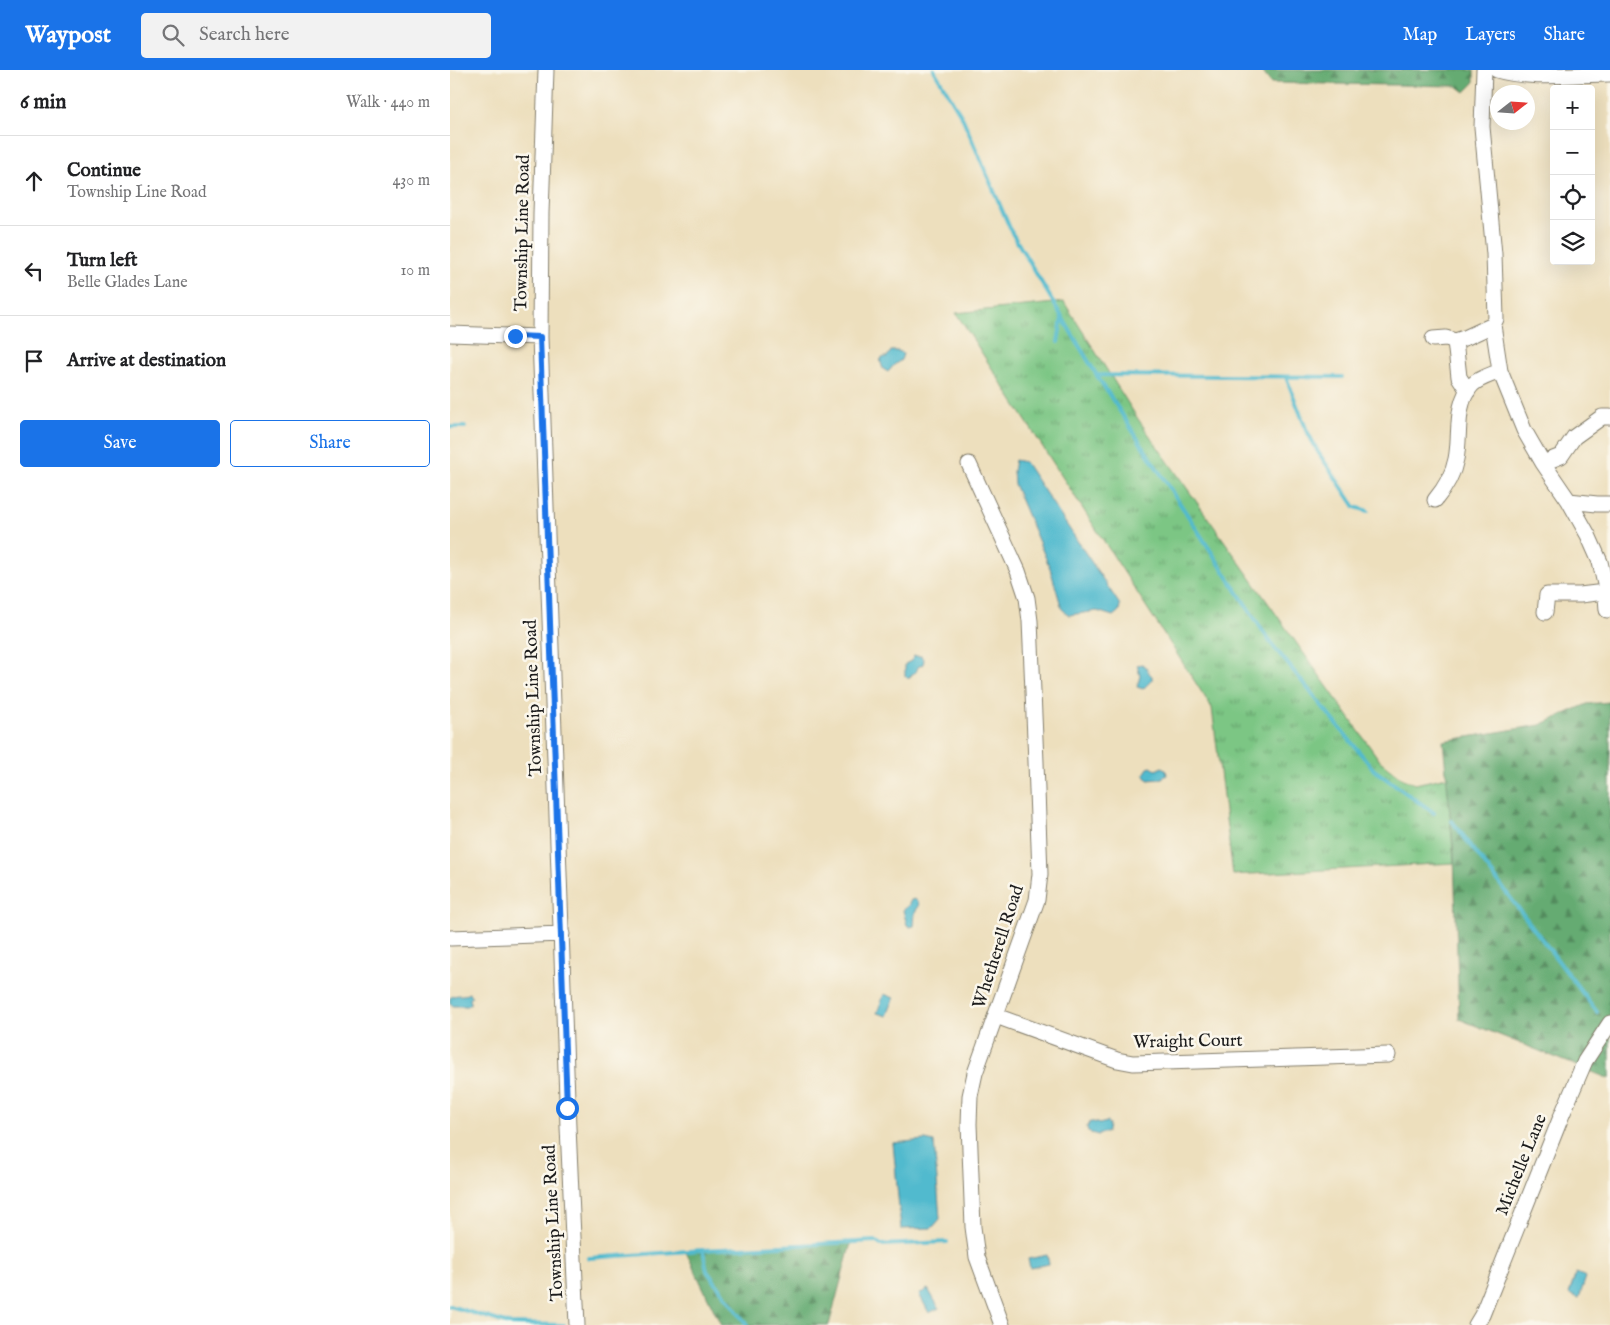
<!DOCTYPE html>
<meta charset="utf-8">
<style>
:root{--surface:#fff;--page:#f2f2f2;--text:#202124;--muted:#757577;--line:#e0e0e0;--accent:#1a73e8}
body{margin:0;font-family:"IM FELL English",serif;background:var(--page);color:var(--text)}
.controls{position:absolute;right:15px;top:15px;display:grid;overflow:hidden;border-radius:5px;box-shadow:0 5px 20px #0002}
.controls button{width:45px;height:45px;display:grid;place-items:center;padding:0;border:0;border-bottom:1px solid var(--line);background:var(--surface);color:var(--text);font:25px sans-serif}
.compass{position:absolute;left:1040px;top:15px;width:45px;height:45px;border-radius:50%;background:var(--surface);box-shadow:0 5px 20px #0002;rotate:73deg}
.stop{position:absolute;width:15px;height:15px;margin:-11px;border:4px solid #1a73e8;border-radius:50%;background:#fff}
.stop.end{background:#1a73e8;border-color:#fff;box-shadow:0 1px 5px #0008}
.list{margin:0;padding:0;list-style:none}
h2{display:flex;justify-content:space-between;align-items:center;height:65px;margin:0;padding:0 20px;font-size:21px}
h2 small{font-size:16px;font-weight:400;color:var(--muted)}
.list li{display:grid;grid-template-columns:32px 1fr auto;gap:15px;align-items:center;box-sizing:border-box;height:90px;padding:0 20px;border-top:1px solid var(--line)}
.list b{display:block;font-size:19px;white-space:nowrap}
.list p{margin:0;font-size:16px;white-space:nowrap;color:var(--muted)}
.list em{font-size:16px;font-style:normal;color:var(--muted)}
.actions{display:flex;gap:10px;padding:15px 20px}
.actions a{flex:1;padding:11px 0;border:1px solid var(--accent);border-radius:5px;text-align:center;font-size:18px;color:var(--accent)}
.actions .main{background:var(--accent);color:#fff}
.icon{flex:none;width:28px;height:28px;fill:none;stroke:currentColor;stroke-width:2;stroke-linecap:round;stroke-linejoin:round}
.map{position:relative;flex:none;width:1160px;height:1255px;overflow:hidden}
header{display:flex;align-items:center;gap:30px;box-sizing:border-box;height:70px;padding:0 25px;background:var(--accent);color:#fff}
header strong{font-size:24px}
nav{display:flex;gap:28px;margin-inline-start:auto;font-size:18px}
.search{width:350px;height:45px;background:var(--page);display:flex;align-items:center;gap:12px;box-sizing:border-box;padding:0 18px;border-radius:5px;color:var(--muted);font-size:19px}
main{display:flex}
aside{flex:1;background:var(--surface)}
.map>svg:first-child{display:block}
.grass{fill:url(#grass-tufts);stroke:#4c7150}
.forest{fill:url(#forest-firs);stroke:#406447}
.water{fill:#51bace;stroke:#366b75}
.lines{fill:none;stroke-linecap:round;stroke-linejoin:round}
.stream{stroke:#51bace;stroke-width:4}
.minor-casing{stroke:#847e6c;stroke-width:17}
.minor{stroke:#fff;stroke-width:15}
.route{stroke:#1a73e8;stroke-width:6}
.labels{text-anchor:middle;dominant-baseline:central;stroke-width:5;stroke-linejoin:round;paint-order:stroke}
.street-label{font-size:18px;fill:#1c1c1c;stroke:#fbf7ec}
</style>
<header>
<strong>Waypost</strong>
<div class="search"><svg class="icon" aria-label="search" viewBox="0 0 24 24"><circle cx="10" cy="10" r="6"/><path d="M15 15l6 6"/></svg>Search here</div>
<nav><a>Map</a><a>Layers</a><a>Share</a></nav>
</header>
<main>
<aside>
<h2>6 min<small>Walk · 440 m</small></h2>
<ul class="list">
<li><svg class="icon" aria-label="ahead" viewBox="0 0 24 24"><path d="M12 20V5M6 11l6-6 6 6"/></svg><div><b>Continue</b><p>Township Line Road</p></div><em>430 m</em></li>
<li><svg class="icon" aria-label="left" viewBox="0 0 24 24"><path d="M17 20v-9H6M10 6l-5 5 5 5"/></svg><div><b>Turn left</b><p>Belle Glades Lane</p></div><em>10 m</em></li>
<li><svg class="icon" aria-label="arrive" viewBox="0 0 24 24"><path d="M6 21V4h12l-3 4 3 4H6"/></svg><div><b>Arrive at destination</b></div></li>
</ul>
<div class="actions"><a class="main">Save</a><a>Share</a></div>
</aside>
<div class="map">
<svg width="1160" height="1255" viewBox="0 0 1160 1255">
<defs>
<pattern id="grass-tufts" width="24" height="20" patternUnits="userSpaceOnUse" patternTransform="scale(1.25)"><rect width="24" height="20" fill="#7cc684"/><path d="M3 7l-1-3M5 7V3M7 7l1-3M15 17l-1-3M17 17v-4M19 17l1-3" fill="none" stroke="#65a06b"/></pattern>
<pattern id="forest-firs" width="22" height="20" patternUnits="userSpaceOnUse" patternTransform="scale(1.25)"><rect width="22" height="20" fill="#65ab72"/><path d="M5 1l3.5 6h-7zM16 11l3.5 6h-7z" fill="#528a5d"/></pattern>
</defs>
<rect width="100%" height="100%" fill="#fbf7ec"/>
<filter id="ink" filterUnits="userSpaceOnUse"><feTurbulence type="fractalNoise" baseFrequency=".02" numOctaves="2"/><feDisplacementMap in="SourceGraphic" scale="10" xChannelSelector="R" yChannelSelector="G"/><feConvolveMatrix kernelMatrix="1 2 1 2 8 2 1 2 1" color-interpolation-filters="sRGB"/></filter>
<filter id="wash" filterUnits="userSpaceOnUse"><feTurbulence type="fractalNoise" baseFrequency=".0096" numOctaves="4" result="noise"/><feDisplacementMap in="SourceGraphic" scale="20" xChannelSelector="R" yChannelSelector="G"/><feGaussianBlur stdDeviation="1.12" result="paint"/><feColorMatrix in="noise" values="0 0 0 0 0 0 0 0 0 0 0 0 0 0 0 0 0 1.4 0 .05"/><feComposite in="paint" operator="in"/></filter>
<g filter="url(#wash)">
<rect width="100%" height="100%" fill="#eddfbd"/>
<!-- grass -->
<path class="grass" d="M 614,232 L 688,349 L 930,691 L 953,709 L 965,714 L 997,707 L 1004,793 L 783,805 L 762,638 L 506,243 Z"/>
<!-- forest -->
<path class="forest" d="M 811,0 L 1024,0 L 1024,13 L 1015,22 L 1007,16 L 821,13 Z
M 1160,632 L 1160,1009 L 1009,949 L 1004,785 L 993,671 L 1090,655 L 1137,634 Z
M 401,1173 L 379,1255 L 271,1255 L 235,1180 Z"/>
<!-- water -->
<path class="water" d="M 441,281 L 449,281 L 453,284 L 451,290 L 444,295 L 438,302 L 433,299 L 430,290 L 434,287 L 437,287 Z
M 565,390 L 575,392 L 670,535 L 669,541 L 663,546 L 647,541 L 619,545 L 612,539 L 600,498 L 564,414 L 563,401 Z
M 464,586 L 471,586 L 474,590 L 473,594 L 468,597 L 466,602 L 462,604 L 460,608 L 457,608 L 455,606 L 455,594 L 461,591 Z
M 692,594 C 697,597 697,602 702,606 L 702,610 L 693,619 L 687,617 L 690,606 L 687,595 Z
M 701,697 L 706,700 L 712,697 L 716,700 L 717,705 L 710,709 L 698,710 L 694,704 L 698,698 Z
M 465,829 L 468,832 L 469,836 L 465,842 L 464,856 L 460,857 L 457,855 L 453,840 L 458,836 L 461,830 Z
M 19,923 L 22,927 L 20,928 L 21,933 L 18,936 L 2,936 L 0,934 L 0,928 C 5,923 13,927 19,923 Z
M 434,924 L 444,928 L 437,946 L 427,943 Z
M 640,1052 L 644,1052 L 649,1054 L 657,1052 L 659,1055 L 658,1061 L 648,1065 L 638,1062 L 637,1057 Z
M 475,1070 L 484,1072 L 490,1149 L 482,1158 L 451,1159 L 443,1073 Z
M 597,1185 L 599,1194 L 580,1198 L 578,1189 Z
M 1126,1203 L 1136,1207 L 1129,1228 L 1119,1224 Z
M 478,1219 L 489,1238 L 479,1243 L 469,1224 Z"/>
<g class="lines">
<!-- stream -->
<path class="stream" d="M 484,0 L 513,49 L 562,163 L 649,309 L 820,572 L 924,700 L 984,743
M 608,272 L 612,248
M 647,305 L 892,307
M 836,307 L 857,361 L 868,382 L 905,437 L 918,441
M 0,357 L 15,357
M 1002,751 L 1147,942
M 253,1180 L 425,1171 L 431,1175 L 497,1172
M 139,1188 L 253,1180 L 257,1201 L 297,1255
M 0,1236 L 59,1254 L 114,1255"/>
</g>
</g>
<g filter="url(#ink)">
<g class="lines">
<!-- minor casing -->
<g class="minor-casing">
<path id="minor" d="M 96,0 L 91,143 L 90,267 L 118,1057 L 127,1255
M 1047,0 C 1079,10 1126,4 1160,4
M 1043,255 L 1050,301 L 1074,360 L 1093,393 L 1119,431 L 1138,465 L 1150,492 L 1155,514 L 1157,540
M 0,264 L 90,267
M 983,269 L 996,268 L 1005,271 L 1017,267 L 1043,255 L 1046,249 L 1044,184 L 1032,57 L 1034,0
M 1005,271 L 1009,307 L 1018,321
M 1093,393 L 1111,386 L 1124,367 L 1152,347 L 1160,347
M 519,394 L 568,501 L 577,528 L 580,551 L 586,692 L 590,804 L 587,830 L 525,1003 L 520,1026 L 519,1054 L 523,1157 L 527,1187 L 552,1255
M 985,430 C 995,418 1003,405 1006,389 C 1011,366 1004,334 1022,315 C 1029,308 1041,305 1050,301
M 1119,431 L 1147,434 L 1160,434
M 1095,542 L 1097,525 L 1130,525 L 1155,522
M 0,868 L 112,864
M 546,946 L 667,990 L 683,993 L 938,985
M 1026,1255 L 1032,1245 L 1111,1047 L 1135,991 L 1160,953"/>
</g>
<!-- minor -->
<use href="#minor" class="minor"/>
</g>
</g>
<g class="lines" filter="url(#ink)">
<!-- route -->
<path class="route" d="M 65,266 L 90,267 L 117,1038"/>
</g>
<g class="labels">
<!-- street labels -->
<g class="street-label">
<text transform="translate(73 163) rotate(-89)">Township Line Road</text>
<text transform="translate(84 628) rotate(-92)">Township Line Road</text>
<text transform="translate(549 877) rotate(-72)">Whetherell Road</text>
<text transform="translate(738 972) rotate(-1)">Wraight Court</text>
<text transform="translate(1072 1095) rotate(-68)">Michelle Lane</text>
<text transform="translate(104 1153) rotate(-93)">Township Line Road</text>
</g>
</g>
</svg>
<div class="controls">
<button>+</button>
<button>−</button>
<button><svg class="icon" aria-label="locate" viewBox="0 0 24 24"><circle cx="12" cy="12" r="6"/><path d="M12 2v4M12 18v4M2 12h4M18 12h4"/></svg></button>
<button><svg class="icon" aria-label="layers" viewBox="0 0 24 24"><path d="M12 4l9 5-9 5-9-5zM3 14l9 5 9-5"/></svg></button>
</div>
<svg class="compass" viewBox="-18 -18 36 36"><path d="M0-13l5 13h-10z" fill="#e53935"/><path d="M0 13l5-13h-10z" fill="#757577"/></svg>
<div class="stop" style="left:117px;top:1038px"></div>
<div class="stop end" style="left:65px;top:266px"></div>
</div>
</main>
